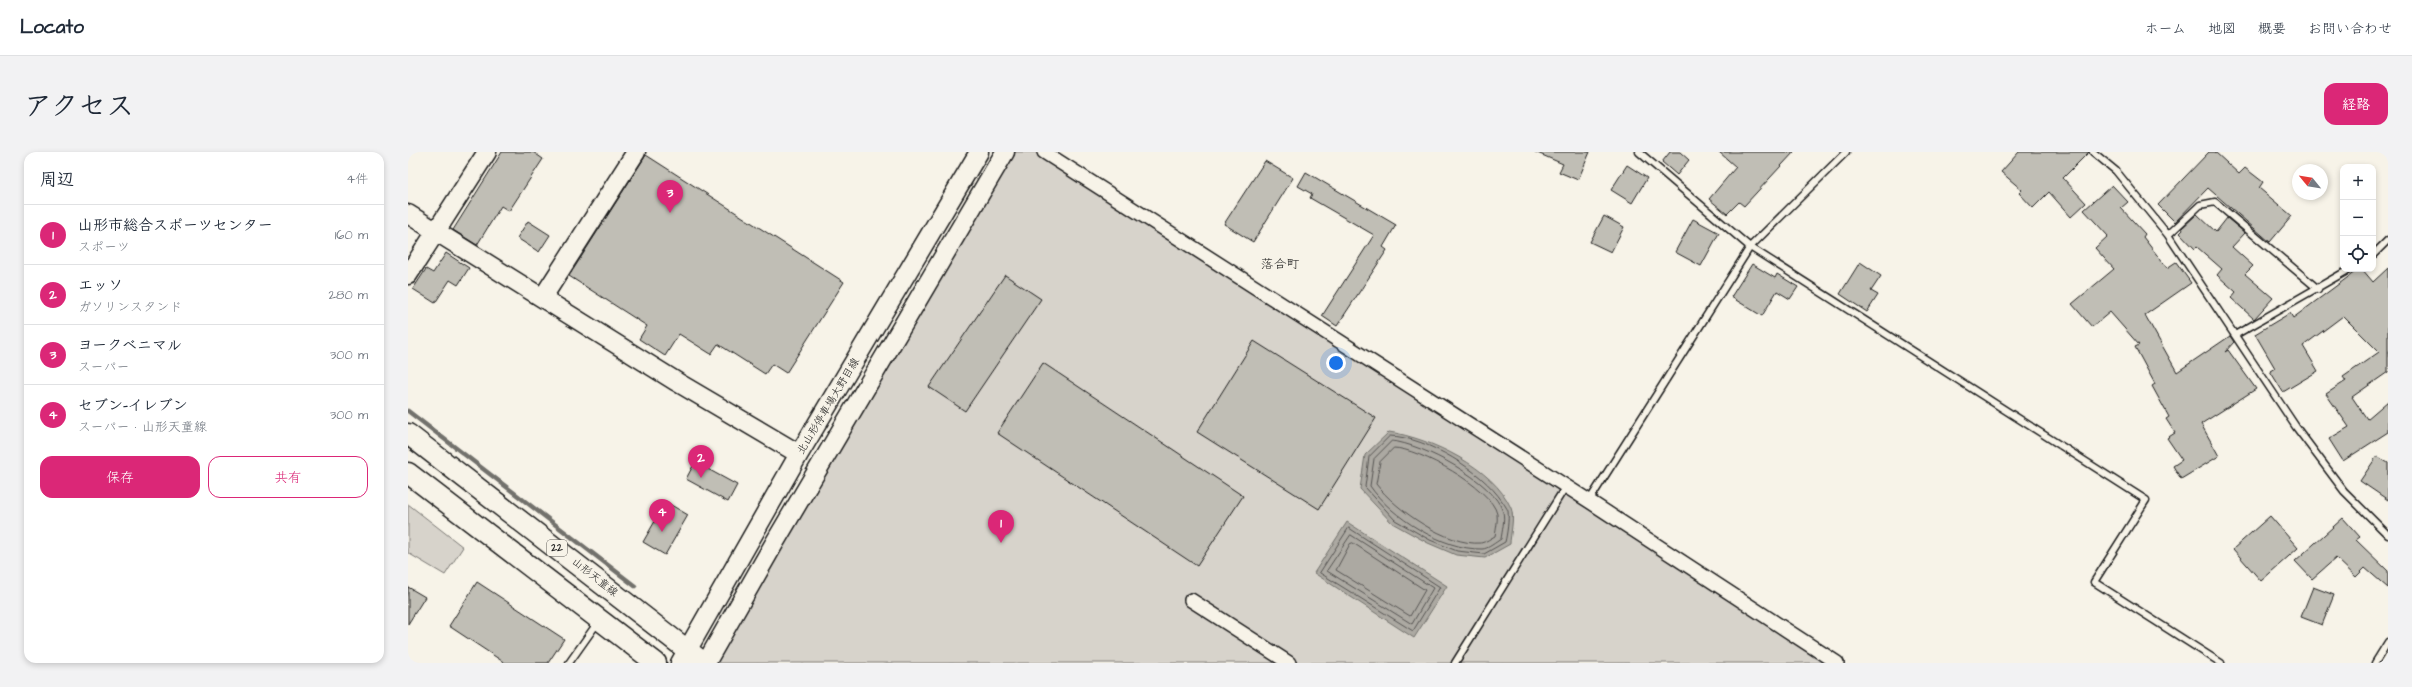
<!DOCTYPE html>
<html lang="ja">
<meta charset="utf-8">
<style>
:root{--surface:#fff;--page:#f2f2f3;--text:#1f2937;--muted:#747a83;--line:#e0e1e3;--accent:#db2777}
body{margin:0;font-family:"Architects Daughter","Klee One",sans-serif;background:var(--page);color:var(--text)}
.controls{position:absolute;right:12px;top:12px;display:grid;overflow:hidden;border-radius:8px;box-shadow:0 2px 6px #0003}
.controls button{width:36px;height:36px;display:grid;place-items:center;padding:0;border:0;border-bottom:1px solid var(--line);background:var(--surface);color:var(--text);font:20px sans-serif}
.compass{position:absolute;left:1884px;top:12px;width:36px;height:36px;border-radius:50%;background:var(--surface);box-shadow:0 2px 6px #0003;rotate:300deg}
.you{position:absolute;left:928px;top:211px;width:14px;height:14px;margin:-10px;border:3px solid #fff;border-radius:50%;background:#1a73e8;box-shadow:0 0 0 6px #1a73e833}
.badge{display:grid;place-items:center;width:26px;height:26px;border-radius:50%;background:var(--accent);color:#fff;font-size:13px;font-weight:700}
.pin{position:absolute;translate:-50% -33px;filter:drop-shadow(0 1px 2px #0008)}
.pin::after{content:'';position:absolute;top:21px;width:14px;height:12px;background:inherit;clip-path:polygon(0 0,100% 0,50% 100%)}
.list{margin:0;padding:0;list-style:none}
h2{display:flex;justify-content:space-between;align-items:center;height:52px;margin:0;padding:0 16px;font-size:17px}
h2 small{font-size:13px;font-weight:400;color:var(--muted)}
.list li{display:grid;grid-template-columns:26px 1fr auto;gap:12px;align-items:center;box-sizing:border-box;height:60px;padding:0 16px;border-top:1px solid var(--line)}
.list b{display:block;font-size:15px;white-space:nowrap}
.list p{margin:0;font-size:13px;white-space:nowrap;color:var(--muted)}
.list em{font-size:13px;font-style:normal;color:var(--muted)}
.actions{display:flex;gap:8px;padding:12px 16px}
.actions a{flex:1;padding:9px 0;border:1px solid var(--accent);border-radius:12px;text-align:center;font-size:14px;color:var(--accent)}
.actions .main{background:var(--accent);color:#fff}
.icon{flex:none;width:22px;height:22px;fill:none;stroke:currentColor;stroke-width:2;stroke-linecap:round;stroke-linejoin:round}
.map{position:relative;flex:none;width:1980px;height:511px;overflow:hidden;border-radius:12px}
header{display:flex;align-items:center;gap:24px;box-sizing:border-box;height:56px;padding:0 20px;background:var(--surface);border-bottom:1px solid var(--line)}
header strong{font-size:19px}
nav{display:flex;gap:22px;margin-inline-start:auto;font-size:14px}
.intro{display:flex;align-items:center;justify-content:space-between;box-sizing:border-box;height:96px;padding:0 24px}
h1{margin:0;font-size:28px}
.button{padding:10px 18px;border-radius:12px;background:var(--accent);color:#fff;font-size:14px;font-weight:700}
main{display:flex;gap:24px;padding:0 24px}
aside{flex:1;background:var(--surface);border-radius:12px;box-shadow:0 2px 6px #0003}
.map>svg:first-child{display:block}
.green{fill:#d7d3cb;stroke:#7a7874}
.water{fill:#aca9a2;stroke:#72716c}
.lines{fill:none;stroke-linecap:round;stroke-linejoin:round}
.shore{stroke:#565452;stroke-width:1}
.stream{stroke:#72716c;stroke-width:4.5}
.building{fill:#c0beb5;stroke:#1c1c1c}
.lane-casing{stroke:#1c1c1c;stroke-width:9}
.street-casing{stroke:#1c1c1c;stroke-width:16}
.secondary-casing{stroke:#1c1c1c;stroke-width:21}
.primary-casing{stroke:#1c1c1c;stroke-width:23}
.lane{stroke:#f7f3e8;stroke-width:6}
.street{stroke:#f7f3e8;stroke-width:13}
.secondary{stroke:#f7f3e8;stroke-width:18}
.primary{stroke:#f7f3e8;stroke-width:20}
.labels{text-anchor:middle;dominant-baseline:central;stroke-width:3;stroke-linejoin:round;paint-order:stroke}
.shield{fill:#f7f3e8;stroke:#5e5c59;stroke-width:1}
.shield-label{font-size:10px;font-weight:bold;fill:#1c1c1c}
.street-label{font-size:11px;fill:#1c1c1c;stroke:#f7f3e8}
.quarter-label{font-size:13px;fill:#1c1c1c;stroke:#f7f3e8}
</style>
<header>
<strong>Locato</strong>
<nav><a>ホーム</a><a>地図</a><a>概要</a><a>お問い合わせ</a></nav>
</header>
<div class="intro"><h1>アクセス</h1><a class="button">経路</a></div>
<main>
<aside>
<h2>周辺<small>4件</small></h2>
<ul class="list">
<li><span class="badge">1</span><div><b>山形市総合スポーツセンター</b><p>スポーツ</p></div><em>160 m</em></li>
<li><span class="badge">2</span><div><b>エッソ</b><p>ガソリンスタンド</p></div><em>280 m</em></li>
<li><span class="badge">3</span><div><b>ヨークベニマル</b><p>スーパー</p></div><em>300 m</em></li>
<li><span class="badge">4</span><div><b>セブン-イレブン</b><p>スーパー · 山形天童線</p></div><em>300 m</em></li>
</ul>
<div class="actions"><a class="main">保存</a><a>共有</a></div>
</aside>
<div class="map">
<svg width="1980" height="511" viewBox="0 0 1980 511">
<rect width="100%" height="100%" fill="#f7f3e8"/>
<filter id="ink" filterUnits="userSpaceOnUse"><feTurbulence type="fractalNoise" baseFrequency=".025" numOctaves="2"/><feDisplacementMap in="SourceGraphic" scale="8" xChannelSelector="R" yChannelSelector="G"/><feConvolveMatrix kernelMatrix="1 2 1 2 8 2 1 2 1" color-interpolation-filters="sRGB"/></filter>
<g filter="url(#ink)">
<!-- green -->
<path class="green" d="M 597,0 L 636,0 L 1429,511 L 298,511 Z
M 0,352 L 55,395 L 37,423 L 0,401 Z"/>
<!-- water -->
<path class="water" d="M 981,280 C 1022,286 1086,316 1103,356 C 1107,365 1102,383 1102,392 L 1077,406 L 1048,403 L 1020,391 L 984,371 L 952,337 L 957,303 Z
M 939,370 L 1039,434 L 1006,486 L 906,421 Z"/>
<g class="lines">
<!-- shore -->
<path class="shore" d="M 982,284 C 1019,285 1074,319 1094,349 C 1096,352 1099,356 1100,359 C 1101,368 1099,382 1097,390 L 1076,402 L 1049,399 L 1022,388 L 987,368 L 957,335 L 961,305 Z
M 984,289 C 1014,292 1086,329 1095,360 C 1097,367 1094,380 1093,387 C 1088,390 1080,397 1074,397 C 1035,398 983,365 962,334 L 966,307 Z
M 986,296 C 1010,296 1084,336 1089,362 C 1090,368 1088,378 1087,384 C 1083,386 1078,390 1073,391 C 1039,394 988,358 968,332 L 972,310 Z
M 941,376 L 1032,435 L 1005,479 L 912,421 Z
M 943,383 L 1025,436 L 1004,472 L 919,419 Z
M 945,391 L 1017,438 L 1002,464 L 928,418 L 942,392 Z"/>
<!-- stream -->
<path class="stream" d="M 0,259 L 227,434"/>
</g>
<!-- building -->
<path class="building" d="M 94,0 L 125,0 L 135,7 L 101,59 L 93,54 L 69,93 L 45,78 Z
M 1127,0 L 1182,0 L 1170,28 L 1151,20 L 1155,12 Z
M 1262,0 L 1272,0 L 1281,8 L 1269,23 L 1254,10 Z
M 1311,0 L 1386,0 L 1336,54 L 1331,50 L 1319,62 L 1301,47 L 1328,15 Z
M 1611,0 L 1681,0 L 1655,26 L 1678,51 L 1663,65 L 1641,40 L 1625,56 L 1611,41 L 1614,38 L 1593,20 Z
M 1801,0 L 1807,0 L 1831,22 L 1837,16 L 1855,30 L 1851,36 L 1884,64 L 1862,90 L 1800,36 L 1767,70 L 1750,53 Z
M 238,3 L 436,130 L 378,221 L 364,212 L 357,222 L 310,192 L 303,202 L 271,182 L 257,204 L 231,187 L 239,174 L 161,124 Z
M 857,9 L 885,26 L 845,90 L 816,72 Z
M 1219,13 L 1239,26 L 1224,51 L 1203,38 Z
M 898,20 L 988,73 L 975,95 L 979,98 L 929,174 L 914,164 L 966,83 L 902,46 L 904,42 L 890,34 Z
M 1704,33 L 1720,50 L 1713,56 L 1737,82 L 1735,85 L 1759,116 L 1768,110 L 1783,131 L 1737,163 L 1769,220 L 1822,184 L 1826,190 L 1817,200 L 1820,198 L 1848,237 L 1793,272 L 1811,304 L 1773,327 L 1765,314 L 1774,308 L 1759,286 L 1767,281 L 1758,267 L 1761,265 L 1744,234 L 1747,232 L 1727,195 L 1731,193 L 1702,160 L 1684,175 L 1664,152 L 1706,117 L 1687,96 L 1700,84 L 1676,58 Z
M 1789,62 L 1808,80 L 1819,66 L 1837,81 L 1824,95 L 1845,114 L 1837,122 L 1865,146 L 1846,167 L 1823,146 L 1828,140 L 1809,123 L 1814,117 L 1789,95 L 1787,97 L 1772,81 L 1775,78 L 1774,76 Z
M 1196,64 L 1216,75 L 1203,100 L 1182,90 Z
M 1285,67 L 1311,81 L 1293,114 L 1267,100 Z
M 120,69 L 142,83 L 131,100 L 109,86 Z
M 38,101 L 61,116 L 50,133 L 42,128 L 27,151 L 5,137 L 18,117 L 25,121 Z
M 1452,110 L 1473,124 L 1463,139 L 1470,143 L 1459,160 L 1432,142 Z
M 1344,112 L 1367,126 L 1369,122 L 1390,135 L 1382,147 L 1369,139 L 1354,164 L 1323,145 Z
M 1980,116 L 1980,220 L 1944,245 L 1959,267 L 1980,249 L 1980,280 L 1935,309 L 1921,287 L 1941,275 L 1918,242 L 1938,229 L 1935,225 L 1971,200 L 1935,164 L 1895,194 L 1910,219 L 1875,240 L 1862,219 L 1867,216 L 1847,182 L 1882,161 L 1885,166 L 1951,117 L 1954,117 L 1965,130 Z
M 597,123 L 633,147 L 557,259 L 521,235 Z
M 846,189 L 968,266 L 911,357 L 789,280 Z
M 635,211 L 835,344 L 789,414 L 589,281 Z
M 1969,304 L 1980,311 L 1980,348 L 1952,329 Z
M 287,310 L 329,333 L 320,350 L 278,327 Z
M 258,350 L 280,363 L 257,403 L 235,390 Z
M 1862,364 L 1890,396 L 1853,429 L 1825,397 Z
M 1935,366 L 1952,385 L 1948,388 L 1980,419 L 1980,436 L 1957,416 L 1948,425 L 1928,406 L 1904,427 L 1887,409 Z
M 69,430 L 156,487 L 140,511 L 97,511 L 41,474 Z
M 0,435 L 17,445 L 0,472 Z
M 1905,435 L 1926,443 L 1914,473 L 1893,465 Z"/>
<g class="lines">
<!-- lane casing -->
<g class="lane-casing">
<path id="lane" d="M 1231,0 L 1342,95 L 1738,348 L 1686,430 L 1813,511
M 1685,0 L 1708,19 L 1760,83 L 1888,275 L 1936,339 L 1980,383
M 1760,83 L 1792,53 L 1807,50 L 1910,137
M 1965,103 L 1980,88
M 1827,183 L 1942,117
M 1181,349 L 1342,95 L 1438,0
M 161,511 L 190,470
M 1047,511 L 1158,334
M 1967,511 L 1980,490"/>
</g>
<!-- street casing -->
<g class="street-casing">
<path id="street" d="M 636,0 L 1181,349 L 1429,511
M 783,448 L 881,511"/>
</g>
<!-- secondary casing -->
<g class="secondary-casing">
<path id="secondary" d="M 0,62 L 269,230 L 391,302
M 0,123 L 79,0
M 135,145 L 228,0
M 272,511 L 391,302 L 571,0
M 298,511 L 367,390 L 597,0"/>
</g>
<!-- primary casing -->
<g class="primary-casing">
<path id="primary" d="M 0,282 L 296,511
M 0,321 L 248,511"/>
</g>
<!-- lane -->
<use href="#lane" class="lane"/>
<!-- street -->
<use href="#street" class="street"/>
<!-- secondary -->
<use href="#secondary" class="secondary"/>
<!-- primary -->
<use href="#primary" class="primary"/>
</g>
</g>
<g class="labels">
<!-- shield labels -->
<rect class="shield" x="139" y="388" width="20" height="16" rx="3"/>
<g class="shield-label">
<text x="149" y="396">22</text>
</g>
<!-- street labels -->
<g class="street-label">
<text transform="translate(420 254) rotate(-59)">北山形停車場大野目線</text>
<text transform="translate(187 425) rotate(38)">山形天童線</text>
</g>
<!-- quarter labels -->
<g class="quarter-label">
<text x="872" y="112">落合町</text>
</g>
</g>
</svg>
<div class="controls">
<button>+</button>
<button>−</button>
<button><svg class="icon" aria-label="locate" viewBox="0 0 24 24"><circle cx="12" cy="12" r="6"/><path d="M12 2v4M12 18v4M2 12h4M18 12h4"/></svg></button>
</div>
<svg class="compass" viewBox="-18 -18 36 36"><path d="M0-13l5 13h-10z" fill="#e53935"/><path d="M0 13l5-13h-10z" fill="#747a83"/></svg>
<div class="you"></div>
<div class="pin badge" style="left:593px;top:391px">1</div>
<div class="pin badge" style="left:293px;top:326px">2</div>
<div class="pin badge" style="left:262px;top:61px">3</div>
<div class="pin badge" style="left:254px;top:380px">4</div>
</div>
</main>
